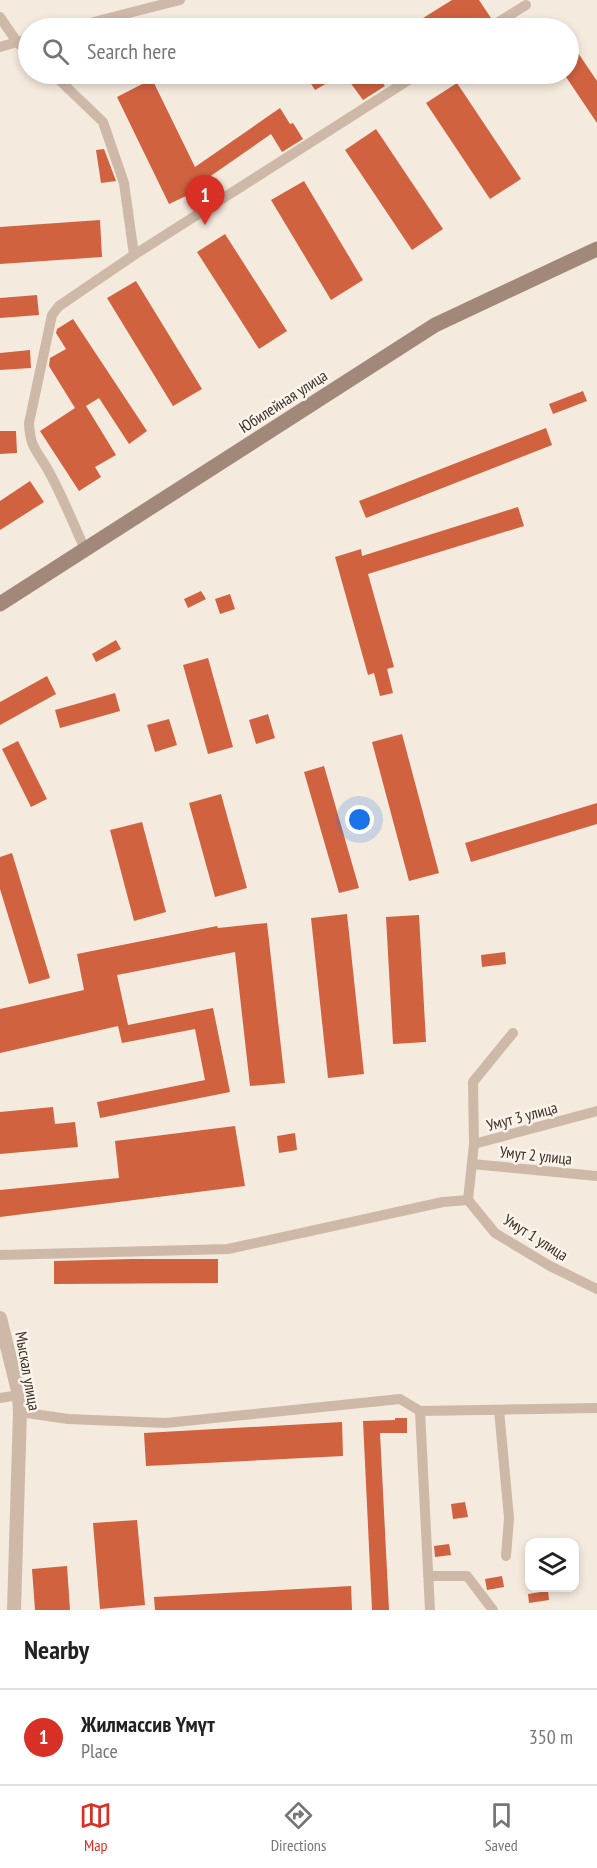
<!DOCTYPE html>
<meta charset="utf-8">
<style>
:root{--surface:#fff;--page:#f2f2f2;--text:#222;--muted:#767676;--line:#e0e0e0;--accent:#d93025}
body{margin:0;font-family:"PT Sans Narrow",sans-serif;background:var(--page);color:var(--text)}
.controls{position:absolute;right:18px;bottom:18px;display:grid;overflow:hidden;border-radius:12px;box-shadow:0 3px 9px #0003}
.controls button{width:54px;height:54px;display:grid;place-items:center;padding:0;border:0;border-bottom:2px solid var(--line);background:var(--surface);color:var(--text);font:30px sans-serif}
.you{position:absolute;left:360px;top:820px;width:21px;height:21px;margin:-15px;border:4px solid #fff;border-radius:50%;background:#1a73e8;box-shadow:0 0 0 9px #1a73e833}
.badge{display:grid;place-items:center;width:39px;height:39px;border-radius:50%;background:var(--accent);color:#fff;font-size:20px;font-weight:700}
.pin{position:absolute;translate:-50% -50px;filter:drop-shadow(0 2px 3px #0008)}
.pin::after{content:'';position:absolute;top:32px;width:21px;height:18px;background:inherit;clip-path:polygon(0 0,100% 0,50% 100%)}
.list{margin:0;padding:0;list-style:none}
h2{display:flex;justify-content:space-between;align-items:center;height:78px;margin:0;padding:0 24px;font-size:26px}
h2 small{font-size:20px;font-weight:400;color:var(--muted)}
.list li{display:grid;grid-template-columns:39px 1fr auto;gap:18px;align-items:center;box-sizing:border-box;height:96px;padding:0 24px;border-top:2px solid var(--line)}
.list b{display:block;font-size:22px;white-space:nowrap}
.list p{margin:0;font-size:20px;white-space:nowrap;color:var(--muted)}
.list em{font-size:20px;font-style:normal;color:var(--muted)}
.icon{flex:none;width:33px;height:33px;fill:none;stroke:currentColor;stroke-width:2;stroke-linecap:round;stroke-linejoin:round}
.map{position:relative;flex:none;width:597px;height:1610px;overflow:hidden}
.search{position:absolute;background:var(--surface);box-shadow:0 3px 9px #0003;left:18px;right:18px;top:18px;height:66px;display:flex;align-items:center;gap:15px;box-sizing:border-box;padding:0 21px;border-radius:33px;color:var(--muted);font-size:22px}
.sheet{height:174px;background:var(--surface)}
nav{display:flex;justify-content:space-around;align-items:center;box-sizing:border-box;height:84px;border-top:2px solid var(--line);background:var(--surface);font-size:16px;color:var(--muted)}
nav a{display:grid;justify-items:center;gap:3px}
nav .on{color:var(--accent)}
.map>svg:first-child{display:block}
.building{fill:#d06240}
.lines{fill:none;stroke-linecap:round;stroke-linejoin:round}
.minor{stroke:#ceb9a8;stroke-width:10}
.tertiary{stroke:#ceb9a8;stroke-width:14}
.secondary{stroke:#a28879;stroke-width:15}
.labels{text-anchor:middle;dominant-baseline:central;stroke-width:5;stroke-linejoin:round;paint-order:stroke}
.street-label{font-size:16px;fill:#3a2e29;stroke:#fbf4eb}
</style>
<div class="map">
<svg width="597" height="1610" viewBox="0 0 597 1610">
<rect width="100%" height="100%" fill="#f5eade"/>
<!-- building -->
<path class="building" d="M 452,0 L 479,0 L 491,18 L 475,28 L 407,28 Z
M 568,38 L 597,81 L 597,123 L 564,74 L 568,74 Z
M 305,74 L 343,74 L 315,90 Z
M 344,74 L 376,74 L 385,86 L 363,100 Z
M 152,79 L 195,167 L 280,108 L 290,124 L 293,123 L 303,139 L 282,152 L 271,134 L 202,182 L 205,187 L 169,204 L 117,97 Z
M 457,83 L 521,179 L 490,199 L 426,103 Z
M 376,129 L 443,229 L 412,250 L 345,150 Z
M 104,149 L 116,181 L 101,183 L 96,150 Z
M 304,181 L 363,280 L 331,300 L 271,200 Z
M 100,220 L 102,257 L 0,264 L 0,227 Z
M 225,234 L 287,331 L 259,349 L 197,252 Z
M 136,281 L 202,389 L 173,406 L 107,298 Z
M 37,295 L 39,315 L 0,318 L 0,298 Z
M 73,319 L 147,431 L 129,444 L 99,398 L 86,406 L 116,455 L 95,467 L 101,477 L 79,491 L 40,431 L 75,408 L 49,366 L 50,358 L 66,349 L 56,333 L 57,329 Z
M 30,350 L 31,368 L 0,370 L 0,353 Z
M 583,391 L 587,401 L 553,414 L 549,404 Z
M 546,428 L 552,445 L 366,518 L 359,501 Z
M 0,431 L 16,431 L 17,453 L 0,454 Z
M 30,481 L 44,502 L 0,530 L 0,501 Z
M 518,507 L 524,526 L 368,574 L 394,667 L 387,669 L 393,693 L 380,696 L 374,673 L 368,675 L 335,557 L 361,549 L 362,556 Z
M 201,591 L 206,599 L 188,608 L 184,599 Z
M 230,594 L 235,609 L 220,614 L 215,599 Z
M 116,640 L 121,649 L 96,662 L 92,654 Z
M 208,658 L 233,747 L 208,754 L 183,665 Z
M 47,676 L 56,694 L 0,725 L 0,702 Z
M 115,693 L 120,711 L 60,728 L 55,710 Z
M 268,714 L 275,738 L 256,744 L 249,720 Z
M 169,719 L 177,745 L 155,752 L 147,725 Z
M 402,734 L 439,873 L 409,881 L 372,742 Z
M 18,741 L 47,799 L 31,807 L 2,749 Z
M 324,766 L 359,888 L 339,893 L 304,772 Z
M 221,794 L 247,888 L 215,897 L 189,803 Z
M 597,803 L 597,824 L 471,862 L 465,843 Z
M 142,822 L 166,912 L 134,921 L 110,830 Z
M 12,853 L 50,978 L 29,984 L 0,889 L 0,857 Z
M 347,914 L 364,1074 L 328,1078 L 311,918 Z
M 419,915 L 426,1042 L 393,1044 L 386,917 Z
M 267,923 L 285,1083 L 250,1086 L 235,952 L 117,975 L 128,1025 L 213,1008 L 230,1092 L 100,1118 L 97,1102 L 205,1080 L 195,1029 L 122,1043 L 118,1026 L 0,1053 L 0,1009 L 84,990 L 77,954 L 217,926 L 218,928 Z
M 505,952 L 506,964 L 482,967 L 481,955 Z
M 53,1107 L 55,1124 L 75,1122 L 78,1147 L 0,1154 L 0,1112 Z
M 235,1126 L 245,1186 L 0,1217 L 0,1190 L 119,1178 L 115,1141 Z
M 295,1133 L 297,1150 L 279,1153 L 277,1136 Z
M 132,1259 L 218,1259 L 218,1283 L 54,1284 L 54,1261 Z
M 395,1418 L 407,1418 L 407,1433 L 380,1433 L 389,1610 L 372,1610 L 363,1421 L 395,1420 Z
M 342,1422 L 343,1456 L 146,1466 L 144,1433 Z
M 465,1502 L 468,1517 L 453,1519 L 451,1504 Z
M 137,1520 L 145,1605 L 100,1609 L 93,1523 Z
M 449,1544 L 451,1555 L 435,1557 L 434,1546 Z
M 67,1566 L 70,1610 L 35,1610 L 32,1569 Z
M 502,1576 L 504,1587 L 487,1590 L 485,1579 Z
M 351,1586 L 352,1610 L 155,1610 L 154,1597 Z
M 548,1591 L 549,1600 L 529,1603 L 528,1594 Z"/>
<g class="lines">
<!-- minor -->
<path class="minor" d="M 0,17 L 17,42 L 28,52
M 70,28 L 180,0
M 489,28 L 526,5
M 0,47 L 28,39
M 53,74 L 103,122 L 124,183 L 134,255
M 85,549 C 73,523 62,495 48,470 C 37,450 30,448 29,423 L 52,315 L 59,306 L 134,255 L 418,74
M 474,1144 L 473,1082 L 513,1033
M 472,1164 L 597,1176
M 468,1200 L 474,1144 L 597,1111
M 468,1200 L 495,1233 L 550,1266 L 597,1289
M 0,1255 L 228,1249 L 443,1202 L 468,1200
M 0,1398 L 19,1395
M 499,1410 L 509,1518 L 506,1556
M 420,1411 L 430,1610
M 20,1412 L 68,1419 L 166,1423 L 400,1399 L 420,1411 L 597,1408
M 428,1576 L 467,1576 L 493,1610"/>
<!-- tertiary -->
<path class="tertiary" d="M 0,1318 L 19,1395 L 20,1412 L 14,1610"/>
<!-- secondary -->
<path class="secondary" d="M 0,604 L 435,325 L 597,249"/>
</g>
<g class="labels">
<!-- street labels -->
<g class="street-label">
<text transform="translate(283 401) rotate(-33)">Юбилейная улица</text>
<text transform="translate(522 1116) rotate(-15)">Умут 3 улица</text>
<text transform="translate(536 1155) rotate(6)">Умут 2 улица</text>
<text transform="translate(536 1237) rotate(32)">Умут 1 улица</text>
<text transform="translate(28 1371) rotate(80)">Мыскал улица</text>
</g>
</g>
</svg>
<div class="controls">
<button><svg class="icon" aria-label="layers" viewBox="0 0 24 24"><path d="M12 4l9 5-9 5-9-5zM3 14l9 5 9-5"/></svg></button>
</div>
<div class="you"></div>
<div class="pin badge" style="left:205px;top:225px">1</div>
<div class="search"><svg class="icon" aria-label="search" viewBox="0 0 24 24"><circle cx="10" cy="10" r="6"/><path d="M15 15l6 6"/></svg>Search here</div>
</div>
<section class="sheet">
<h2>Nearby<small></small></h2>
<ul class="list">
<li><span class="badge">1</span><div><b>Жилмассив Үмүт</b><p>Place</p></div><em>350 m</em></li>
</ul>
</section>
<nav>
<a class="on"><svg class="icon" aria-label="map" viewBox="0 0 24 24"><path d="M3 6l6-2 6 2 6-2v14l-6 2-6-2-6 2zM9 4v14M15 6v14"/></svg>Map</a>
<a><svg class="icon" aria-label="directions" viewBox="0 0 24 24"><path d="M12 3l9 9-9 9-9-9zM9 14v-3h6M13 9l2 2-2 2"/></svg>Directions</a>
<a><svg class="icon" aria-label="saved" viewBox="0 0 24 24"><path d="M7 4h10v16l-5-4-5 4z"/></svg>Saved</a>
</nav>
